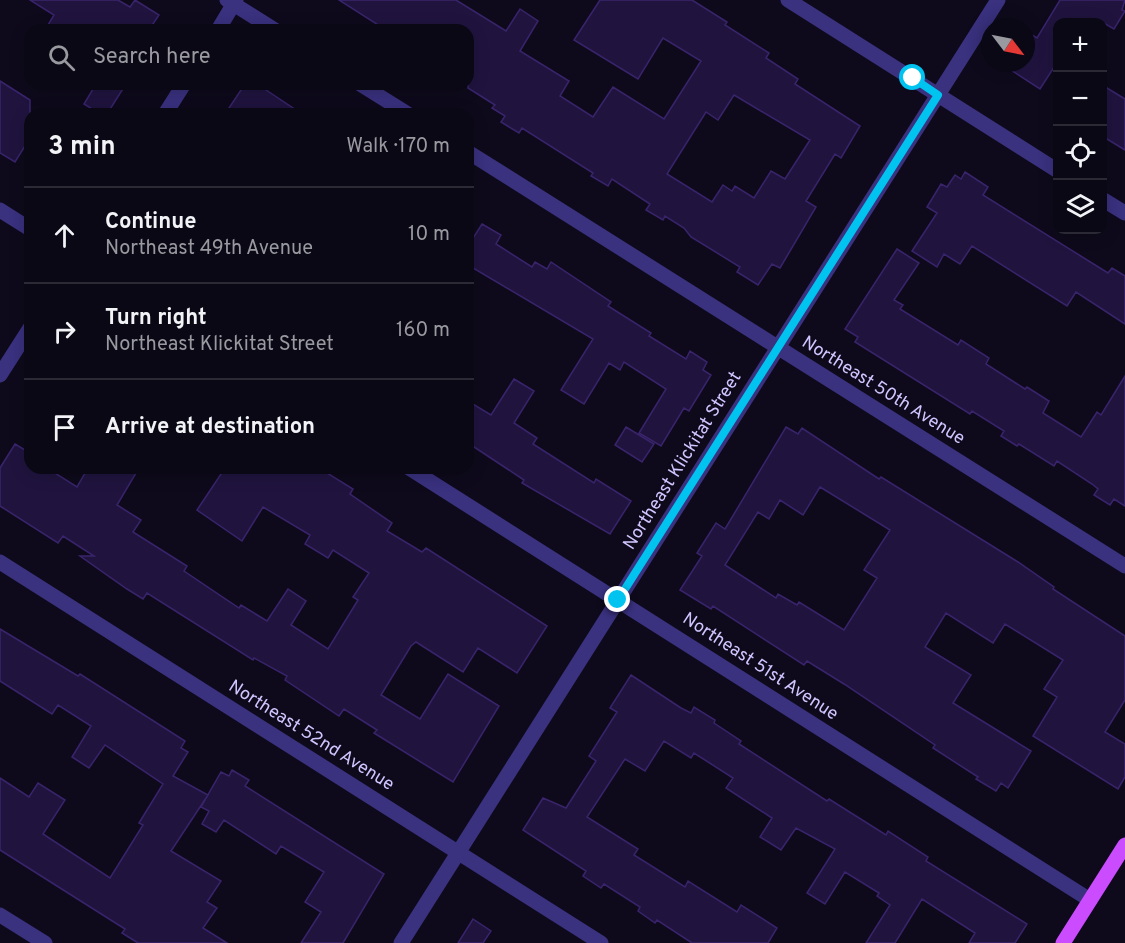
<!DOCTYPE html>
<meta charset="utf-8">
<style>
:root{--surface:#0a0815;--page:#13111e;--text:#f1f3f6;--muted:#999aa0;--line:#2a2934}
body{margin:0;font-family:Overpass,sans-serif;background:var(--page);color:var(--text)}
.controls{position:absolute;right:18px;top:18px;display:grid;overflow:hidden;border-radius:12px;box-shadow:0 3px 15px #0003}
.controls button{width:54px;height:54px;display:grid;place-items:center;padding:0;border:0;border-bottom:2px solid var(--line);background:var(--surface);color:var(--text);font:30px sans-serif}
.compass{position:absolute;left:981px;top:18px;width:54px;height:54px;border-radius:50%;background:var(--surface);box-shadow:0 3px 15px #0003;rotate:122deg}
.stop{position:absolute;width:18px;height:18px;margin:-14px;border:4px solid #00c3f0;border-radius:50%;background:#fff}
.stop.end{background:#00c3f0;border-color:#fff;box-shadow:0 2px 6px #0008}
.list{margin:0;padding:0;list-style:none}
h2{display:flex;justify-content:space-between;align-items:center;height:78px;margin:0;padding:0 24px;font-size:26px}
h2 small{font-size:20px;font-weight:400;color:var(--muted)}
.list li{display:grid;grid-template-columns:39px 1fr auto;gap:18px;align-items:center;box-sizing:border-box;height:96px;padding:0 24px;border-top:2px solid var(--line)}
.list b{display:block;font-size:22px;white-space:nowrap}
.list p{margin:0;font-size:20px;white-space:nowrap;color:var(--muted)}
.list em{font-size:20px;font-style:normal;color:var(--muted)}
.icon{flex:none;width:33px;height:33px;fill:none;stroke:currentColor;stroke-width:2;stroke-linecap:round;stroke-linejoin:round}
.map{position:relative;flex:none;width:1125px;height:943px;overflow:hidden}
.search{position:absolute;background:var(--surface);box-shadow:0 3px 15px #0003;left:24px;top:24px;width:450px;height:66px;display:flex;align-items:center;gap:15px;box-sizing:border-box;padding:0 21px;border-radius:18px;color:var(--muted);font-size:22px}
.panel{position:absolute;background:var(--surface);box-shadow:0 3px 15px #0003;left:24px;top:108px;width:450px;height:366px;border-radius:18px}
.map>svg:first-child{display:block}
.building{fill:#20143f;stroke:#39246c;stroke-width:1.5;fill-rule:evenodd}
.lines{fill:none;stroke-linecap:round;stroke-linejoin:round}
.minor{stroke:#3a317f;stroke-width:15}
.major{stroke:#cb4cff;stroke-width:15}
.route{stroke:#00c3f0;stroke-width:8}
.labels{text-anchor:middle;dominant-baseline:central;stroke-width:4.5;stroke-linejoin:round;paint-order:stroke}
.street-label{font-size:18px;fill:#d1c5ff;stroke:#0e0a1c}
</style>
<div class="map">
<svg width="1125" height="943" viewBox="0 0 1125 943">
<rect width="100%" height="100%" fill="#0e0a1c"/>
<!-- building -->
<path class="building" d="M 30,0 L 118,0 L 130,7 L 135,0 L 159,15 L 149,30 L 45,30 L 54,15 Z
M 339,0 L 456,0 L 506,31 L 520,9 L 538,21 L 520,51 L 569,81 L 560,96 L 593,117 L 613,87 L 664,119 L 701,61 L 663,38 L 638,79 L 574,40 L 600,0 L 692,0 L 727,22 L 725,25 L 769,53 L 766,58 L 798,79 L 795,84 L 860,126 L 841,158 L 835,154 L 806,201 L 816,207 L 780,268 L 772,264 L 758,285 L 737,272 L 740,267 L 691,237 L 684,228 L 665,216 L 663,220 L 646,210 L 650,204 L 612,179 L 608,186 L 591,176 L 593,173 L 522,128 L 519,133 L 501,122 L 505,116 L 492,108 L 495,105 L 468,88 L 468,30 L 386,30 ZM 734,95 L 810,140 L 785,179 L 771,171 L 754,198 L 735,186 L 732,191 L 723,185 L 712,202 L 667,174 L 706,112 L 718,120 Z
M 1060,0 L 1125,0 L 1122,10 L 1125,11 L 1114,29 L 1102,22 L 1058,22 L 1058,61 L 1040,89 L 1000,63 L 1026,63 L 1026,31 L 1037,38 Z
M 0,81 L 30,100 L 30,138 L 15,162 L 0,153 Z
M 96,84 L 126,84 L 107,114 L 100,114 L 84,104 Z
M 245,84 L 257,84 L 302,114 L 225,114 Z
M 1102,85 L 1125,99 L 1125,150 L 1102,136 Z
M 965,172 L 988,187 L 983,195 L 1108,273 L 1112,268 L 1125,276 L 1125,324 L 1076,292 L 1067,306 L 972,246 L 960,264 L 944,254 L 937,267 L 912,251 L 937,213 L 927,207 L 941,184 L 947,187 L 955,175 L 961,179 Z
M 482,224 L 501,235 L 496,244 L 532,267 L 535,262 L 547,269 L 551,262 L 611,302 L 608,306 L 651,333 L 649,336 L 686,359 L 690,351 L 707,362 L 703,370 L 711,375 L 689,411 L 684,408 L 661,446 L 639,433 L 666,389 L 624,362 L 620,370 L 609,363 L 584,404 L 561,390 L 593,339 L 468,265 L 468,246 Z
M 897,249 L 919,263 L 894,300 L 903,305 L 900,309 L 958,345 L 961,340 L 989,358 L 986,364 L 1025,389 L 1027,387 L 1049,401 L 1043,413 L 1081,437 L 1097,412 L 1101,415 L 1125,376 L 1125,506 L 1114,499 L 1110,505 L 1094,495 L 1098,489 L 1092,484 L 1057,461 L 1054,466 L 1019,444 L 1017,446 L 1001,436 L 1004,431 L 972,411 L 970,414 L 855,342 L 858,337 L 845,329 Z
M 514,379 L 534,391 L 514,423 L 537,438 L 533,444 L 594,483 L 596,479 L 631,501 L 610,534 L 522,483 L 524,480 L 468,443 L 468,401 L 491,415 Z
M 626,427 L 654,444 L 642,462 L 615,445 Z
M 786,427 L 798,434 L 802,428 L 879,479 L 881,477 L 1018,562 L 1054,587 L 1053,589 L 1125,636 L 1125,700 L 1105,732 L 1125,744 L 1125,777 L 1118,789 L 1033,736 L 1057,697 L 1044,689 L 1063,660 L 1005,624 L 993,643 L 946,613 L 925,647 L 971,675 L 953,703 L 1031,751 L 1008,788 L 1001,783 L 996,791 L 976,779 L 978,777 L 933,748 L 935,745 L 844,684 L 807,661 L 804,665 L 713,606 L 711,609 L 680,590 L 702,556 L 697,553 L 716,523 L 725,529 ZM 820,487 L 890,530 L 864,570 L 877,578 L 844,630 L 799,602 L 797,605 L 778,594 L 776,598 L 725,565 L 758,512 L 769,519 L 780,500 L 803,515 Z
M 15,444 L 30,453 L 30,468 L 47,468 L 77,487 L 88,468 L 139,468 L 117,505 L 141,520 L 133,532 L 187,566 L 184,571 L 239,608 L 241,605 L 267,621 L 288,589 L 306,601 L 291,625 L 328,649 L 358,600 L 353,597 L 369,573 L 333,550 L 328,558 L 305,544 L 310,535 L 263,507 L 242,541 L 197,510 L 225,468 L 319,468 L 353,489 L 350,494 L 392,523 L 387,531 L 422,552 L 426,548 L 547,626 L 517,673 L 478,648 L 463,672 L 416,642 L 411,646 L 381,695 L 420,719 L 448,674 L 499,706 L 453,782 L 374,733 L 377,730 L 344,709 L 339,716 L 285,680 L 287,676 L 254,658 L 253,660 L 147,593 L 143,599 L 127,589 L 80,556 L 94,556 L 63,536 L 58,543 L 0,506 L 0,468 Z
M 0,629 L 78,676 L 80,674 L 185,741 L 181,748 L 188,752 L 173,776 L 208,795 L 171,851 L 221,881 L 207,902 L 217,908 L 203,928 L 227,943 L 138,943 L 122,933 L 125,929 L 0,850 L 0,778 L 29,797 L 38,783 L 65,800 L 43,834 L 110,878 L 143,825 L 139,823 L 163,784 L 105,745 L 89,768 L 72,757 L 91,726 L 58,705 L 52,714 L 0,681 Z
M 631,675 L 681,708 L 691,713 L 694,707 L 715,720 L 714,723 L 741,741 L 739,744 L 827,801 L 829,799 L 886,835 L 888,831 L 928,857 L 926,861 L 1027,924 L 1015,943 L 969,943 L 975,933 L 922,899 L 895,943 L 866,943 L 890,905 L 877,896 L 879,893 L 845,872 L 825,904 L 807,893 L 835,849 L 796,828 L 781,850 L 760,837 L 772,818 L 726,788 L 733,778 L 694,753 L 691,758 L 664,741 L 645,771 L 625,759 L 587,817 L 638,849 L 634,855 L 685,887 L 688,881 L 737,912 L 741,905 L 777,928 L 768,943 L 692,943 L 657,920 L 655,923 L 638,911 L 640,907 L 604,884 L 601,888 L 583,876 L 586,871 L 523,830 L 543,798 L 566,808 L 596,761 L 589,756 L 617,712 L 610,708 Z
M 232,770 L 249,780 L 245,786 L 384,874 L 343,943 L 301,943 L 321,912 L 305,902 L 324,872 L 281,846 L 276,854 L 224,820 L 216,832 L 202,824 L 209,811 L 201,807 L 221,772 L 229,776 Z
M 473,919 L 491,931 L 483,943 L 458,943 Z"/>
<g class="lines">
<!-- minor -->
<path class="minor" d="M 227,0 L 275,30
M 788,0 L 1058,171
M 218,30 L 236,0
M 360,84 L 408,114
M 165,114 L 184,84
M 468,152 L 1125,566
M 1102,199 L 1125,213
M 0,210 L 30,229
M 0,375 L 30,328
M 409,468 L 1090,900
M 0,562 L 601,943
M 0,915 L 45,943
M 401,943 L 998,0"/>
<!-- major -->
<path class="major" d="M 1063,943 L 1125,845"/>
</g>
<g class="lines">
<!-- route -->
<path class="route" d="M 618,600 L 938,95 L 913,78"/>
</g>
<g class="labels">
<!-- street labels -->
<g class="street-label">
<text transform="translate(883 391) rotate(32)">Northeast 50th Avenue</text>
<text transform="translate(683 461) rotate(-58)">Northeast Klickitat Street</text>
<text transform="translate(760 667) rotate(33)">Northeast 51st Avenue</text>
<text transform="translate(311 736) rotate(32)">Northeast 52nd Avenue</text>
</g>
</g>
</svg>
<div class="controls">
<button>+</button>
<button>−</button>
<button><svg class="icon" aria-label="locate" viewBox="0 0 24 24"><circle cx="12" cy="12" r="6"/><path d="M12 2v4M12 18v4M2 12h4M18 12h4"/></svg></button>
<button><svg class="icon" aria-label="layers" viewBox="0 0 24 24"><path d="M12 4l9 5-9 5-9-5zM3 14l9 5 9-5"/></svg></button>
</div>
<svg class="compass" viewBox="-18 -18 36 36"><path d="M0-13l5 13h-10z" fill="#e53935"/><path d="M0 13l5-13h-10z" fill="#999aa0"/></svg>
<div class="stop" style="left:913px;top:78px"></div>
<div class="stop end" style="left:618px;top:600px"></div>
<div class="search"><svg class="icon" aria-label="search" viewBox="0 0 24 24"><circle cx="10" cy="10" r="6"/><path d="M15 15l6 6"/></svg>Search here</div>
<section class="panel">
<h2>3 min<small>Walk · 170 m</small></h2>
<ul class="list">
<li><svg class="icon" aria-label="ahead" viewBox="0 0 24 24"><path d="M12 20V5M6 11l6-6 6 6"/></svg><div><b>Continue</b><p>Northeast 49th Avenue</p></div><em>10 m</em></li>
<li><svg class="icon" aria-label="right" viewBox="0 0 24 24"><path d="M7 20v-9h11M14 6l5 5-5 5"/></svg><div><b>Turn right</b><p>Northeast Klickitat Street</p></div><em>160 m</em></li>
<li><svg class="icon" aria-label="arrive" viewBox="0 0 24 24"><path d="M6 21V4h12l-3 4 3 4H6"/></svg><div><b>Arrive at destination</b></div></li>
</ul>
</section>
</div>
